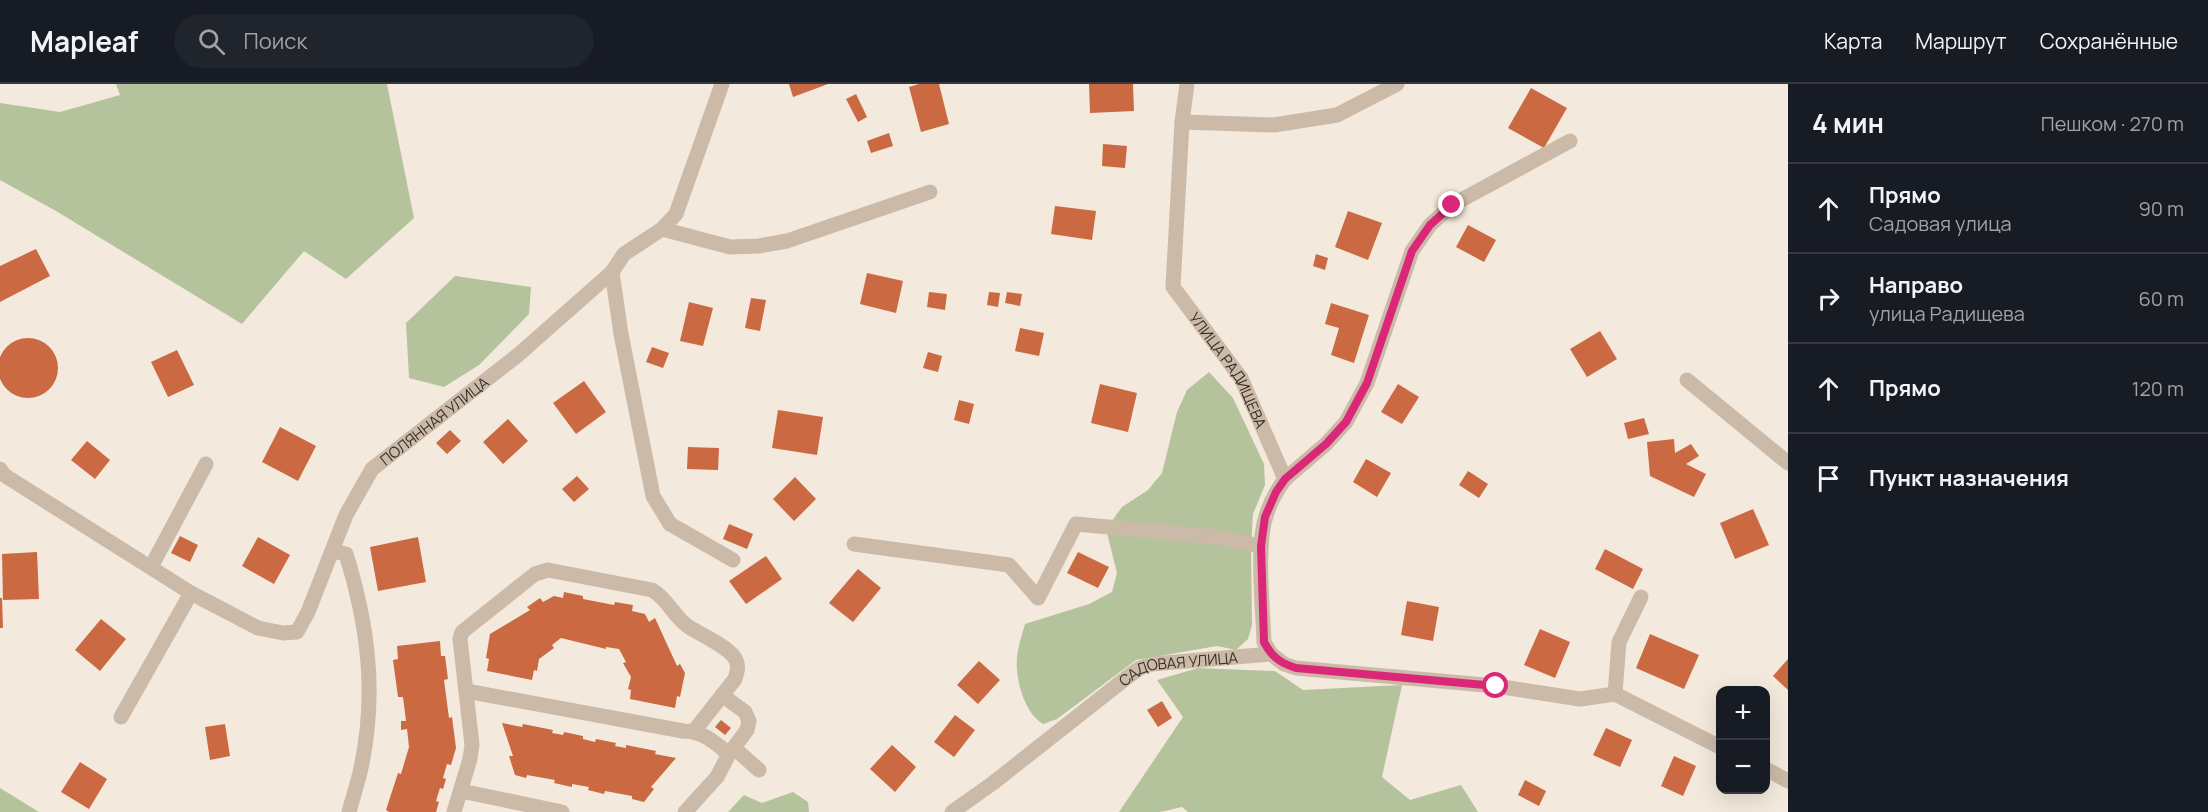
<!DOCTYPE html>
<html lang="ru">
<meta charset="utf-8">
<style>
:root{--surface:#171b24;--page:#20242c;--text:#f1f3f6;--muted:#9ea1a6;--line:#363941}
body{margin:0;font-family:Manrope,sans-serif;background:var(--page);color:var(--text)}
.controls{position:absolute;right:18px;bottom:18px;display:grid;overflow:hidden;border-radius:12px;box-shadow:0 6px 24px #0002}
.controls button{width:54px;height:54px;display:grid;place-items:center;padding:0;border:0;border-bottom:2px solid var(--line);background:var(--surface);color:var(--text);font:30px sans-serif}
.stop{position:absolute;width:18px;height:18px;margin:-14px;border:4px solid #db2777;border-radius:50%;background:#fff}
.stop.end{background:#db2777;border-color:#fff;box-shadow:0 2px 6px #0008}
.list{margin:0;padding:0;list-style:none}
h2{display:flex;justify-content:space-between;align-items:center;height:78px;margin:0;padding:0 24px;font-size:26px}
h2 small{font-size:20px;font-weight:400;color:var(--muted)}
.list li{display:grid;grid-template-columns:39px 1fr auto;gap:18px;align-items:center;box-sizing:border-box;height:90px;padding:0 24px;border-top:2px solid var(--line)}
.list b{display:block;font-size:22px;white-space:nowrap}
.list p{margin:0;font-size:20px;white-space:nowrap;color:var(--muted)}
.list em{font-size:20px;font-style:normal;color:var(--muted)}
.icon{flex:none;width:33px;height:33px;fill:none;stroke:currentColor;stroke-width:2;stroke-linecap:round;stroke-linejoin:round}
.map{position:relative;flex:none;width:1788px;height:728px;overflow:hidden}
header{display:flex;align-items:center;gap:36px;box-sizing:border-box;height:84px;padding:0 30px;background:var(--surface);border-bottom:2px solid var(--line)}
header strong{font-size:28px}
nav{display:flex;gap:33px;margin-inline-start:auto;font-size:21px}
.search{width:420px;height:54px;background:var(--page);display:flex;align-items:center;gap:15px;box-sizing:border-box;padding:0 21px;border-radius:33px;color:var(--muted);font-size:22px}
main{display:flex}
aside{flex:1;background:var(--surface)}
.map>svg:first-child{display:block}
.green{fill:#b5c39c}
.building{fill:#cb6943}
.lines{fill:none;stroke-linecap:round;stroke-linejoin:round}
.minor{stroke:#ccbaa8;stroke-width:15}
.route{stroke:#db2777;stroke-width:8}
.labels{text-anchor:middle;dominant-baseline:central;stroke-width:6;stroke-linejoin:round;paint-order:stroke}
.street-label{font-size:15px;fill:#392e28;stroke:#fbf3e9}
</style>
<header>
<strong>Mapleaf</strong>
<div class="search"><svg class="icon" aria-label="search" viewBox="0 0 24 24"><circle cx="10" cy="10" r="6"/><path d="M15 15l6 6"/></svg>Поиск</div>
<nav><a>Карта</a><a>Маршрут</a><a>Сохранённые</a></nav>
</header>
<main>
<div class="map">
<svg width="1788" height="728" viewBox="0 0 1788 728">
<rect width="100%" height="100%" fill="#f3e9dd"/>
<!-- green -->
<path class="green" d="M 116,0 L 387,0 L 414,134 L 346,195 L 304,167 L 242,240 L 56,127 L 0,96 L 0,19 L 60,28 L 120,11 Z
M 455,192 L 531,203 L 529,230 L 479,281 L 444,303 L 409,294 L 406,239 Z
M 1209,288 L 1233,314 L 1264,380 L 1265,401 L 1253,430 L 1251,461 L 1252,541 L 1248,555 L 1236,566 L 1217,562 L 1136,576 L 1057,635 L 1043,640 C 1024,629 1015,594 1017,573 C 1018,562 1022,551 1025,540 L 1089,520 L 1112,508 L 1117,489 L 1106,445 L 1122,423 L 1148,406 L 1162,389 L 1177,328 L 1187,306 Z
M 1198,584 L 1275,587 L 1303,606 L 1402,601 L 1382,693 L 1410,716 L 1461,701 L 1478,728 L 1188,728 L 1182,723 L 1160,728 L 1119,728 L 1183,633 L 1157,596 Z
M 0,704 L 39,728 L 0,728 Z
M 793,708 L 808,718 L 809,728 L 728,728 L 744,711 L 762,719 Z"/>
<!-- building -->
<path class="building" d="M 789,0 L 828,0 L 793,13 Z
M 919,0 L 939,0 L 949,40 L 921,48 L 909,3 Z
M 1089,0 L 1133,0 L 1134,27 L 1090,29 Z
M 1531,4 L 1567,24 L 1544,64 L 1508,44 Z
M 856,10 L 867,33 L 858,38 L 846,15 Z
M 889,49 L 893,62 L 871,69 L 867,57 Z
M 1103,60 L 1127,62 L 1125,84 L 1102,82 Z
M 1055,122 L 1096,127 L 1092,156 L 1051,150 Z
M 1348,127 L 1382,139 L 1368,176 L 1335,163 Z
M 1468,141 L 1496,156 L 1484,178 L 1456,163 Z
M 36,165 L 50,192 L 0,218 L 0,182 Z
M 1316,170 L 1328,174 L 1325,186 L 1313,182 Z
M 867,189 L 903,197 L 896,229 L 860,220 Z
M 929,208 L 947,210 L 945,226 L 927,223 Z
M 989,208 L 1000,209 L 998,223 L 987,221 Z
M 1007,208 L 1022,210 L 1020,222 L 1005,219 Z
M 751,214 L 766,216 L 760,247 L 745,244 Z
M 689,218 L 713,224 L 703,262 L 680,257 Z
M 1331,219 L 1369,231 L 1354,279 L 1331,271 L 1339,244 L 1325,240 Z
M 1020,244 L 1044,249 L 1039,272 L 1015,267 Z
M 1600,247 L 1617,275 L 1587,293 L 1570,265 Z
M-2 284a30 30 0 1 1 60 0a30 30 0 1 1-60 0Z
M 652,263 L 669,269 L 663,284 L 646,278 Z
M 177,266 L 194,301 L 168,313 L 151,278 Z
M 928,268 L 942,272 L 938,288 L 923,284 Z
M 584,297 L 606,328 L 576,350 L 553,319 Z
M 1100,300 L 1137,309 L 1128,348 L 1091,339 Z
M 1398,300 L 1419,313 L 1402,340 L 1381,328 Z
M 959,316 L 974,320 L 969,340 L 954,336 Z
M 778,326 L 823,333 L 817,371 L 772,364 Z
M 1644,334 L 1649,350 L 1628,355 L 1624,339 Z
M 508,335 L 528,357 L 503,380 L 483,358 Z
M 280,343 L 316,362 L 298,397 L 262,378 Z
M 450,346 L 461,357 L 447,370 L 436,359 Z
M 1674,355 L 1675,369 L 1691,360 L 1699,372 L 1686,380 L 1706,390 L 1694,413 L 1650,392 L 1647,358 Z
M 87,357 L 110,376 L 95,395 L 71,376 Z
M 688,363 L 719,364 L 718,386 L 687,385 Z
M 1366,375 L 1391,389 L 1377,413 L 1353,398 Z
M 1468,387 L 1488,400 L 1479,414 L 1459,401 Z
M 577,392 L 589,405 L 574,418 L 562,405 Z
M 795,393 L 816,415 L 794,437 L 773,415 Z
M 1753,425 L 1769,461 L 1735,475 L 1720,439 Z
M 729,440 L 753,450 L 747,465 L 723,455 Z
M 180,452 L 198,461 L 190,478 L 171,469 Z
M 258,453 L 290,471 L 274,500 L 242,482 Z
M 418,453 L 426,498 L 378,507 L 370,463 Z
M 1605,465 L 1643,485 L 1633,505 L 1595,485 Z
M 37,468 L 39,515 L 3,516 L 2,470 Z
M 1078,468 L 1109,483 L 1098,504 L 1067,489 Z
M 766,472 L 782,495 L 746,520 L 729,497 Z
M 858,485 L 881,504 L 853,538 L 829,519 Z
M 564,508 L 583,512 L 583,515 L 614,521 L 615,518 L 633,521 L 632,527 L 645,530 L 649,538 L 655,534 L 677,582 L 680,580 L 685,589 L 680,613 L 677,612 L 675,624 L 630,615 L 631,606 L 628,605 L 631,593 L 623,579 L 626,578 L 619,565 L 606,563 L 606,565 L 561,554 L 552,561 L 554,564 L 539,575 L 537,587 L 534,586 L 532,596 L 487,587 L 489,575 L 486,574 L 490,550 L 530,526 L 527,523 L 540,514 L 543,518 L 554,512 L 563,514 Z
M 0,514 L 2,514 L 3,544 L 0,544 Z
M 1407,517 L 1439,523 L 1433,557 L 1401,551 Z
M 101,535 L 126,555 L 100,587 L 75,566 Z
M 1540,545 L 1570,558 L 1555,594 L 1524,581 Z
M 1650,550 L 1699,571 L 1684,605 L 1636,584 Z
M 440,557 L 441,572 L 445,572 L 448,595 L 444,596 L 449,634 L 452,633 L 456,664 L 451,681 L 447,680 L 443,694 L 446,695 L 443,705 L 440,704 L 436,717 L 439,718 L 436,728 L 389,728 L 386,726 L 398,689 L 401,690 L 409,663 L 407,645 L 401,646 L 401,637 L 406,637 L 403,613 L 398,613 L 393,576 L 398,575 L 397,562 Z
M 1788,575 L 1788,606 L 1773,592 Z
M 979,577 L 1000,596 L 978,620 L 957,601 Z
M 1162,617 L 1172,634 L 1158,643 L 1147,626 Z
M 955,631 L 975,646 L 954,673 L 934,658 Z
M 721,636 L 731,644 L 725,651 L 715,643 Z
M 502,639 L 522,643 L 523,640 L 553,646 L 552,649 L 558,650 L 563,651 L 564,648 L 583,652 L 583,655 L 595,658 L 596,655 L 616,659 L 615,662 L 626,664 L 626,661 L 656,667 L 655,670 L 676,674 L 651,703 L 654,705 L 644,718 L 632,715 L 632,712 L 605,707 L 604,710 L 588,706 L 589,703 L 572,700 L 572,703 L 554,699 L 555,696 L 527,691 L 526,694 L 515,691 L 509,672 L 513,672 Z
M 225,640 L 230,672 L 210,676 L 205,643 Z
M 1606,644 L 1632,656 L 1620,683 L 1593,671 Z
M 892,661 L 916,683 L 895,708 L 870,685 Z
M 1674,672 L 1696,682 L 1683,712 L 1661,702 Z
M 80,678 L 107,695 L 89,725 L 61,708 Z
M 1525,696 L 1546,707 L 1539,722 L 1518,711 Z"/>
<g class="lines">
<!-- minor -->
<g class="minor">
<path id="s1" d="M 1187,0 L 1182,38 L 1173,203 L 1241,294 L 1285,395 C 1277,406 1270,418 1266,432 C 1256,462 1263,524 1264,558 L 1271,570"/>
<path d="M 1182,38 L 1274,41 L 1337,31 L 1397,0"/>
<path d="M 662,145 L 730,163 L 759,162 L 787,157 L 930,108"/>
<path d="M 612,188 L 621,250 L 653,412 L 670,440 L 733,476"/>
<path d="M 1687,296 L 1788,379"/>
<path id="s2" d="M 0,385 L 4,391 L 191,509 L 258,544 L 283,549 L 297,548 L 308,528 L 346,431 L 372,385 L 518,271 L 612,188 L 624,170 L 662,145 L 676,130 L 722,0"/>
<path d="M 1285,395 L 1326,360 L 1346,338 L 1367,299 L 1412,167 L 1430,141 L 1452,121 L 1570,57"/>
<path d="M 854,460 L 1009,481 L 1038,514 L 1076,440 L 1216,453 L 1261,462"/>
<path d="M 333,467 L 346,470 C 368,541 377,609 361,684 C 358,698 353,713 349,728"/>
<path d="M 151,483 L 206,380"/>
<path d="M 466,607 L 683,647 C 703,647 714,658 729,670"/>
<path d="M 1615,610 L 1619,558 L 1641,513"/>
<path d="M 121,633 L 191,509"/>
<path d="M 734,664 L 759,686"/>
<path d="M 1766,685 L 1788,697"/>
<path d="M 461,707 L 562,728"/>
<path d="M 454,728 L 470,675 L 472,661 L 460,555 L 462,548 L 535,490 L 548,486 L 652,506 C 668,515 674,533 689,543 C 701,551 730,563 736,576 C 739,583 737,588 735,595 L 694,647"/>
<path d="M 685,728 L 717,693 L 729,670 L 747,646 L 749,637 L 745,628 L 722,611"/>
<path id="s3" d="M 952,728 L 993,699 L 1130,591 L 1140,584 L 1152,580 L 1271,570 L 1284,580 L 1296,584 L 1496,602 L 1580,615 L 1615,610 L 1720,663"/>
</g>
</g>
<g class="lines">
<!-- route -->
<path class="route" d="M 1452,121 L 1430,141 L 1412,167 L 1367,299 L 1346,338 L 1326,360 L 1285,395 L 1276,408 L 1265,433 L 1261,462 L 1264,558 C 1272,573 1280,579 1296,584 L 1496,602"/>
</g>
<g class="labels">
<!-- street labels -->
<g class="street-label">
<text stroke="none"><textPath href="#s1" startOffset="304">УЛИЦА РАДИЩЕВА</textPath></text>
<text stroke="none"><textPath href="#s2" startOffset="602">ПОЛЯННАЯ УЛИЦА</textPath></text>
<text stroke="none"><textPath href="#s3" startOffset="274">САДОВАЯ УЛИЦА</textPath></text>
</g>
</g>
</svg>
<div class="controls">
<button>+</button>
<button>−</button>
</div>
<div class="stop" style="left:1496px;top:602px"></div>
<div class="stop end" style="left:1452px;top:121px"></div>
</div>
<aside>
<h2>4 мин<small>Пешком · 270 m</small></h2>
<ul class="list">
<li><svg class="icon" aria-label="ahead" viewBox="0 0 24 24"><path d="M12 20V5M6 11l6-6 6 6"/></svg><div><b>Прямо</b><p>Садовая улица</p></div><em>90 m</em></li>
<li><svg class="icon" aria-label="right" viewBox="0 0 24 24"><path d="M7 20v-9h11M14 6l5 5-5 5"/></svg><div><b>Направо</b><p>улица Радищева</p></div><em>60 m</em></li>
<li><svg class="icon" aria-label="ahead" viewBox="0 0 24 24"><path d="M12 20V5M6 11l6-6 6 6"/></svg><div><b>Прямо</b></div><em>120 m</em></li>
<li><svg class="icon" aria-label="arrive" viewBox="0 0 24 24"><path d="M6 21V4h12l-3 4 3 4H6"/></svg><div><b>Пункт назначения</b></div></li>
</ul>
</aside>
</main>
